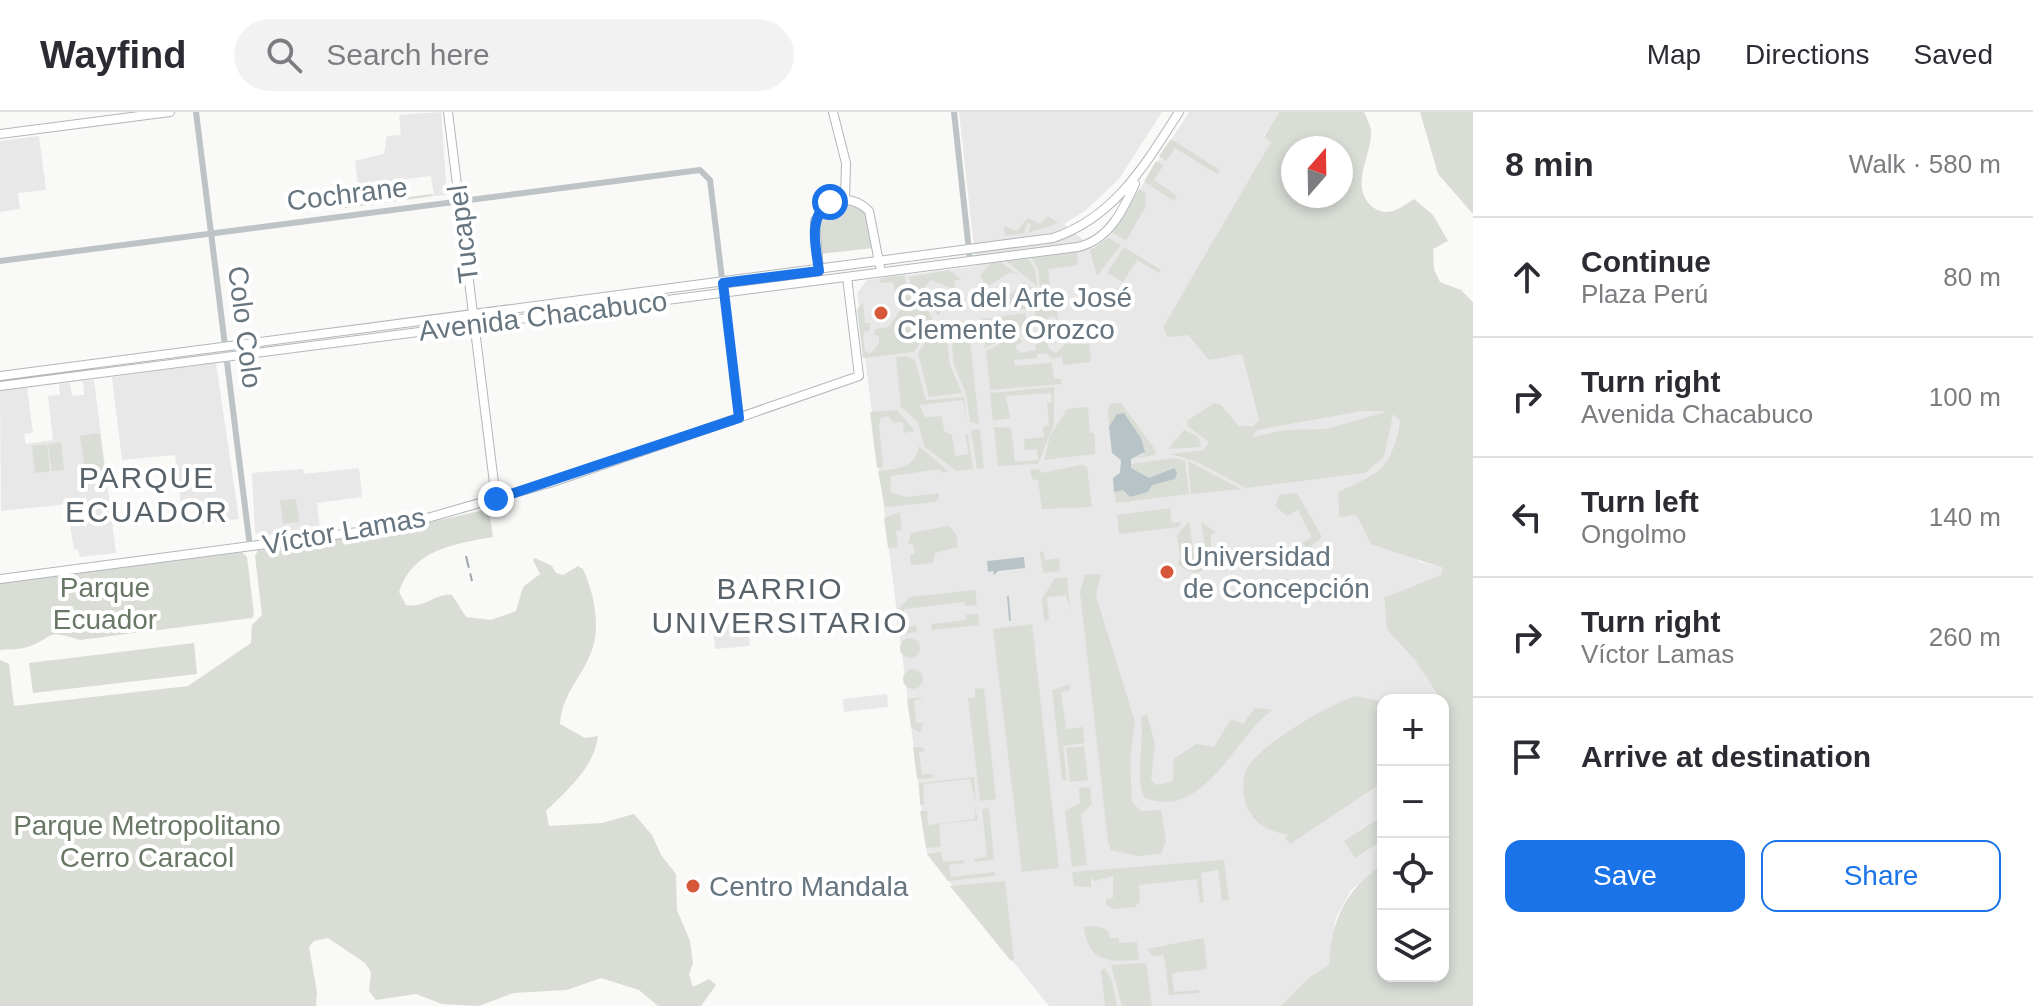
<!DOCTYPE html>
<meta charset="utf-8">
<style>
:root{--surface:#fff;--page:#f2f2f3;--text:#2b2b33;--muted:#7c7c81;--line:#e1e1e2;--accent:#1a73e8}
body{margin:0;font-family:Arial,sans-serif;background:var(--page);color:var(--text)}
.controls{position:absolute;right:24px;bottom:24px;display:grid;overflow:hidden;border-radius:16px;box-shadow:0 4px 12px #0003}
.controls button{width:72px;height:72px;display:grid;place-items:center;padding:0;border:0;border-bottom:2px solid var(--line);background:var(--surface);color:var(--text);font:40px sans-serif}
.compass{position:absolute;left:1281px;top:24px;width:72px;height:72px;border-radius:50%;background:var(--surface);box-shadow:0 4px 12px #0003;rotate:20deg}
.stop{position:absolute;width:24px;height:24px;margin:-18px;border:6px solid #1a73e8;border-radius:50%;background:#fff}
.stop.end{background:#1a73e8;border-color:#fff;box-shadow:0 2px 8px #0008}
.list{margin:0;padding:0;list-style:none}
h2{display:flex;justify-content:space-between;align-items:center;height:104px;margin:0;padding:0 32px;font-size:34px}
h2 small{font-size:26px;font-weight:400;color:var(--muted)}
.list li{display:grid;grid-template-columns:52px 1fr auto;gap:24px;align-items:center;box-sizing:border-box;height:120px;padding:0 32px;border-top:2px solid var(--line)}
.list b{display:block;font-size:30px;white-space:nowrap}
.list p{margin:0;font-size:26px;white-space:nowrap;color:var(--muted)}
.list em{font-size:26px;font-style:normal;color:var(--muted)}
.actions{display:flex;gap:16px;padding:24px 32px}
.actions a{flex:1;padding:18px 0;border:2px solid var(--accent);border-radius:16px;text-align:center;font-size:28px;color:var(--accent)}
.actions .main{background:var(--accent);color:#fff}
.icon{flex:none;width:44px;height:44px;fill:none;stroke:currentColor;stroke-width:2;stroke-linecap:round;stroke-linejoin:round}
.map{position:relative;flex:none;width:1473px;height:894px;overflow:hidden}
header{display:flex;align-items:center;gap:48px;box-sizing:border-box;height:112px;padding:0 40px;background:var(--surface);border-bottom:2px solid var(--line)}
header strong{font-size:38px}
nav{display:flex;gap:44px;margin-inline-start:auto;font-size:28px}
.search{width:560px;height:72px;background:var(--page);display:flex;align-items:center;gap:20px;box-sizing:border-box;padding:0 28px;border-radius:44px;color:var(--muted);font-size:30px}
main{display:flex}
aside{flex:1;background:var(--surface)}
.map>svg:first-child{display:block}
.built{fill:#e7e8e7}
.green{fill:#d9ddd6;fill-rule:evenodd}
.water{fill:#b7c3c7}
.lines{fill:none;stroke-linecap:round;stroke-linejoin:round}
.stream{stroke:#b7c3c7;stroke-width:2}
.major-casing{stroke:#b2b7bb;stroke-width:10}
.minor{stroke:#bec3c6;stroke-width:6}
.major{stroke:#fff;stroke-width:8}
.rail{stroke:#a0a7ac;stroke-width:2;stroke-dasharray:12 6;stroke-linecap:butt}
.route{stroke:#1a73e8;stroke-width:10}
.poi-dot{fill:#d75839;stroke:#fff;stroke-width:3}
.labels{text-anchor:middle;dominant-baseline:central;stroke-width:8;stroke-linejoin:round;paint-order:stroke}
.street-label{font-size:28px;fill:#66757f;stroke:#fff}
.poi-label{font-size:28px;fill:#66757f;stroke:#fff;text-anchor:start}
.park-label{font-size:28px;fill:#687865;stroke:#fff}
.neighbourhood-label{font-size:30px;letter-spacing:2px;fill:#58636b;stroke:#fff}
</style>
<header>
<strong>Wayfind</strong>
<div class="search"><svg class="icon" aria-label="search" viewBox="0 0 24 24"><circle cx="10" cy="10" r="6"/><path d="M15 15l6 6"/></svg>Search here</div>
<nav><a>Map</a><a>Directions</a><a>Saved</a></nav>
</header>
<main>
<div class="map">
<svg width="1473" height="894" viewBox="0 0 1473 894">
<rect width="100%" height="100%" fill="#f9f9f7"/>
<!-- built -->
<path class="built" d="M 441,0 L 447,83 L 434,84 L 431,64 L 358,73 L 355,49 L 384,42 L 387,24 L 401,23 L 399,3 Z
M 959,0 L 1162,0 L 1119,67 L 1085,99 L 1064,112 L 1094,137 L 1112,121 L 1189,0 L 1279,0 L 1264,24 L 1271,30 L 1246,75 L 1163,215 L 1188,222 L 1209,247 L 1242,242 L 1259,308 L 1253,314 L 1239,314 L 1221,293 L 1188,315 L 1217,335 L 1248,329 L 1258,318 L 1363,299 L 1393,301 L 1400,309 L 1391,347 L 1371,365 L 1338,380 L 1339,404 L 1356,403 L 1362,416 L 1421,450 L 1443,456 L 1442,463 L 1384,487 L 1387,518 L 1415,548 L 1442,588 L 1383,588 L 1383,752 L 1351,778 L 1336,806 L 1329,853 L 1307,867 L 1281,894 L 1049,894 L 927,742 L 857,181 L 867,168 L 976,154 Z
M 39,24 L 46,78 L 18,81 L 20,97 L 0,100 L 0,29 Z
M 216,251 L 239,407 L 202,412 L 199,392 L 181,394 L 175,343 L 122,348 L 112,265 Z
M 94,268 L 116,441 L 80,445 L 78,437 L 74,438 L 67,392 L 1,399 L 0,278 L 27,275 L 33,321 L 24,322 L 26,332 L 53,328 L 48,284 L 60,283 L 59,272 L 70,271 L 72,284 L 84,283 L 83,269 Z
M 359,356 L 362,385 L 317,391 L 320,416 L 306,413 L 300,419 L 262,424 L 255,421 L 252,361 L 303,357 L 304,362 Z
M 747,507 L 750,534 L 715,537 L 713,510 Z
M 887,582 L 888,595 L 844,600 L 843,587 Z
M 1443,589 L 1449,600 L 1449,627 L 1443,660 Z"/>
<!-- green -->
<path class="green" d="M 1279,0 L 1364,0 C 1366,5 1370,12 1371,18 C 1373,42 1347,76 1374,96 C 1388,106 1402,95 1414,87 L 1433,103 L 1448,129 L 1433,137 L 1434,157 L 1440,170 L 1461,178 L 1473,190 L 1473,894 L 1281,894 L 1307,867 L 1329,853 C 1332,807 1345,778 1383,752 L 1383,864 L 1443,864 L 1443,660 L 1449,627 L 1449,600 L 1415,548 L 1387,518 L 1384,486 L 1441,463 L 1443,456 L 1371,432 L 1356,403 L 1339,405 L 1338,380 C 1381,360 1391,358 1400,309 L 1393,302 L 1384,345 L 1365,361 L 1246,376 L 1195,349 L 1170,342 L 1204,338 L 1209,330 L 1188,315 L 1187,309 L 1214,291 L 1221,293 L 1239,314 L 1253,314 L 1259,308 L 1242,242 L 1209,248 L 1188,223 L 1168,225 L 1163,215 L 1271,30 L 1264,25 ZM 1293,36 L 1341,36 L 1341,84 L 1293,84 ZM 1363,299 L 1386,300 L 1326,317 L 1286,318 L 1252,325 L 1258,318 Z
M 1420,0 L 1473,0 L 1473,102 L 1438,62 Z
M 1171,27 L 1220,58 L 1217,62 L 1175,36 L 1166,49 L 1159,44 Z
M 1156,49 L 1163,54 L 1154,68 L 1177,84 L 1174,89 L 1151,74 L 1151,70 L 1149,73 L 1144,70 Z
M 1139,77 L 1145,80 L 1146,94 L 1126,129 L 1113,121 Z
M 432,82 L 434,84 L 345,96 L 340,86 L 344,85 L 345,93 Z
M 835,91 C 871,93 868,105 874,136 L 820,142 C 819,121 814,103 835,91 Z
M 1048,104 L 1058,111 L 1028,121 L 1031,113 L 1028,110 L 1024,121 L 1005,124 L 1004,114 L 1017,119 L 1028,106 L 1040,112 Z
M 1109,126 L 1121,133 L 1097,164 L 1090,138 Z
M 1124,135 L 1161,158 L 1159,161 L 1137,148 L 1123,170 L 1107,161 Z
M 1077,140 L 1078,153 L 1048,157 L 1051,183 L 1040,176 L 1038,157 L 1032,146 Z
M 1028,147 L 1035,157 L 1037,174 L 1006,149 Z
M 1001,150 L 1019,164 L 1011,160 L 986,175 L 980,163 L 991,151 Z
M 949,158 L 962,168 L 955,168 L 954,177 L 931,168 L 922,178 L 944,190 L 939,204 L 912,175 L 909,165 Z
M 905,163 C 905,183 929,191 933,210 L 914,240 L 863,246 L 857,197 L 863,191 L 865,211 L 870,211 L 869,220 L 866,218 L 863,223 L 865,239 L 870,242 L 879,231 L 879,225 L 874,222 L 876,217 L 888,215 L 906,191 L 905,180 L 895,180 L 893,170 L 879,171 L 881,166 Z
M 1024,170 L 1037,180 L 1039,190 L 1027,197 L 1005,198 L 1003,182 L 1012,182 Z
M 1052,191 L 1053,197 L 1057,197 L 1058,210 L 1054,204 L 1036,210 L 1035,199 Z
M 1025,201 L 1028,215 L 985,236 L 982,207 Z
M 968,209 L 979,312 L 970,310 L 966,281 L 954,253 L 950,211 Z
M 937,213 L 945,215 L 950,253 L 962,281 L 929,285 L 918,241 Z
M 1017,223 L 1022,230 L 1015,234 L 1019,241 L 1036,238 L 1035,233 L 1046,229 L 1050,238 L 1056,241 L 1065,232 L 1089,232 L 1091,250 L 1063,253 L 1062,244 L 1052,247 L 1046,241 L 1037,242 L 1037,246 L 1014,248 L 1015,254 L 1052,251 L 1054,267 L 1061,267 L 1062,272 L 990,278 L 986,239 Z
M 906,244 L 915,248 L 926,288 L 964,285 L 966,310 L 963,288 L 919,293 L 925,305 L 942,304 L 944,319 L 952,323 L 955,344 L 969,342 L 965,322 L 968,322 L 973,357 L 956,359 L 924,334 L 918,310 L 901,295 L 896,245 Z
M 1054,275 L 1054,312 L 1038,352 L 998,354 L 994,315 L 1011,316 L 1015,350 L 1038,348 L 1037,337 L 1025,338 L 1024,327 L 1044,325 L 1043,315 L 1049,313 L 1047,291 L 1052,290 L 1051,281 L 1006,284 L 1010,306 L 993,309 L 990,281 Z
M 1112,291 L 1121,291 L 1156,339 L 1155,343 L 1131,347 L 1144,343 L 1141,326 L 1124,301 L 1119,301 L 1109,315 L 1108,296 Z
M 1088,295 L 1090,320 L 1095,322 L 1095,342 L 1044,348 L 1050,324 L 1067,297 Z
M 897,298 L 915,319 L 904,321 L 903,310 L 894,311 L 888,304 L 881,306 L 879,313 L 883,355 L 877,356 L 870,300 Z
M 980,317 L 984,356 L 977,357 L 971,318 Z
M 1184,318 L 1198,324 L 1201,335 L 1168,337 Z
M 100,321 L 106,369 L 87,372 L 80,324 Z
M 61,330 L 64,358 L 52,359 L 48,332 Z
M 47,332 L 50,359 L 35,361 L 32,334 Z
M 919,334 L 948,359 L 941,361 L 940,357 L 891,364 L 890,380 L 906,385 L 939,381 L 939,385 L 936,390 L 885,395 L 878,359 C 898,357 915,356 919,334 Z
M 1175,346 L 1185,349 L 1189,382 L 1116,391 L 1114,380 L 1123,377 L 1130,385 L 1174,356 L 1149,366 L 1130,356 L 1130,352 Z
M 1188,349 L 1241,377 L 1191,382 Z
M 1081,353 L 1087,355 L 1092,395 L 1042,397 L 1038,368 L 1032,367 L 1030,358 L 1040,357 L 1041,361 Z
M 1297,381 L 1322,425 L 1308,437 L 1302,431 L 1312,425 L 1298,398 L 1287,404 L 1275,394 L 1280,383 Z
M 296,387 L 299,410 L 283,412 L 280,388 Z
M 1170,396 L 1172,411 L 1182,410 L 1178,415 L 1119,422 L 1117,403 Z
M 489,397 L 493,425 C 454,432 413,437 399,480 L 406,493 C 428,496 434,481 452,483 L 466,505 L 491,508 L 516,499 L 523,475 L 540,462 L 533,448 L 535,446 L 552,454 L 556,461 L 563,463 L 578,454 L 583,457 C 594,481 602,517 590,543 C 579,569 562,583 560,612 L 585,626 L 598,624 C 594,656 567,678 546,699 L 549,714 L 602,711 L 634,702 L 652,723 L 661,743 L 676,762 L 677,798 L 690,829 L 693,851 L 689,862 L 693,875 L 709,867 L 716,873 L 701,894 L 658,894 L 639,878 L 601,866 L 567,878 L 513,881 L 479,894 L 442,892 L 416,882 L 376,888 L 369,879 L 371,860 L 365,851 L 328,826 L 314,829 L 309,835 L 317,880 L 316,894 L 0,894 L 0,548 L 9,552 L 14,594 L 188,574 L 251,531 L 252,513 L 262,503 L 255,444 L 258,438 L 377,422 Z
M 900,400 L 902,418 L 896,419 L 898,435 L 888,436 L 884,406 Z
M 1189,409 L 1195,453 L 1208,451 L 1201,410 L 1216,420 L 1211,422 L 1211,450 C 1201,466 1190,461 1177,452 L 1180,447 L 1177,423 Z
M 949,414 L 956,422 L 958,435 L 935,441 L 933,451 L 911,453 L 910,443 L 915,442 L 913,432 L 908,432 L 911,421 Z
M 1043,439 L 1045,448 L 1059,446 L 1060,459 L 1043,461 L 1040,440 Z
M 242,440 L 247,445 L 254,502 L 252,506 L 80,528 C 43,516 55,526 27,535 C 19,538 8,537 0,538 L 0,471 Z
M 1101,462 L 1096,484 L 1135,610 L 1130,646 L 1132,690 L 1141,699 L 1161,698 L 1166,729 L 1161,742 L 1138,744 L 1111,738 L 1108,730 L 1080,480 L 1085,463 Z
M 1067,465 L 1070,497 L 1066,483 L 1047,485 L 1049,508 L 1044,509 L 1042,487 L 1055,466 Z
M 975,478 L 977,493 L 965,494 L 964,490 L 904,497 L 905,515 L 916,514 L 917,520 L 899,522 L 896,500 L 910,485 Z
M 978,502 L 979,513 L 932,518 L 931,512 L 966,508 L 966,503 Z
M 1032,512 L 1059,756 L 1022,760 L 993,517 Z
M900 536a10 10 0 1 1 20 0a10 10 0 1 1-20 0Z
M 194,531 L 197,562 L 33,581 L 29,551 Z
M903 567a10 10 0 1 1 20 0a10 10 0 1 1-20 0Z
M 1070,572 L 1070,578 L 1061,580 L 1066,617 L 1083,615 L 1084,631 L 1063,634 L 1067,669 L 1062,667 L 1052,578 Z
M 984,576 L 996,687 L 980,689 L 968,586 L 975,585 L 975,577 Z
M 1357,584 L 1383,590 L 1383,670 L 1290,732 L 1285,726 L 1288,723 C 1272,720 1255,713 1248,697 C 1242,685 1241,667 1248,655 C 1259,634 1333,589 1357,584 Z
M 924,585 L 914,589 L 916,611 L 923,611 L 920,621 L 911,615 L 907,587 Z
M 1255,596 L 1272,598 C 1234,626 1204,709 1145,686 C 1134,671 1145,627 1141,605 L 1147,602 L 1155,632 L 1151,668 L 1157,673 L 1173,669 L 1174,647 L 1196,632 L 1214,635 L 1231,607 L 1243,612 Z
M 1084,634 L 1088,668 L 1070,670 L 1066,636 Z
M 913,635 L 921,635 L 926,639 L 919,640 L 922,662 L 933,662 L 933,666 L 917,667 Z
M 974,665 L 976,692 L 970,667 L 923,672 L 924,692 L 920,693 L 919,671 Z
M 1090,675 L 1092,692 L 1081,702 L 1087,753 L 1072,755 L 1065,699 L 1080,691 L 1079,676 Z
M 975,696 L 978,708 L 939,712 L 941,735 L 926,736 L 920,699 L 927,699 L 928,713 L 975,707 Z
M 989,696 L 994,748 L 974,750 L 974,747 L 987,745 L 982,697 Z
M 1378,707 L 1383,715 L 1383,728 L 1355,746 L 1344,729 Z
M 941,740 L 943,750 L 964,748 L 965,751 L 949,753 L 951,765 L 995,760 L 995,764 L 948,769 L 927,742 Z
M 1224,748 L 1229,788 L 1222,789 L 1218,758 L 1201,761 L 1204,791 L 1200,791 L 1197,767 L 1139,773 L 1140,789 L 1135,795 L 1114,797 L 1106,793 L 1106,787 L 1113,786 L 1113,764 L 1095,769 L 1091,766 L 1091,775 L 1074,774 L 1072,760 Z
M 1005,769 L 1014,847 L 1011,849 L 950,774 Z
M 1096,814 L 1107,818 L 1110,826 L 1119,826 L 1119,831 L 1137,830 L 1139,848 C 1108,850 1088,850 1084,815 Z
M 1198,827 L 1204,827 L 1207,857 L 1172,861 L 1174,880 L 1199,878 L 1199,881 L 1169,883 L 1164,843 L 1153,844 L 1147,837 Z
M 1146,851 L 1152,894 L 1122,894 L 1111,853 Z
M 1105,856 L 1112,869 L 1117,894 L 1105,894 L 1101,858 Z"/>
<!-- water -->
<path class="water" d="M 1124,301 L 1141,326 L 1145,340 L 1131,347 L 1131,356 L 1149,366 L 1174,356 L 1177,360 L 1175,367 L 1152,373 L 1148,380 L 1130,385 L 1123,378 L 1114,380 L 1113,366 L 1120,361 L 1121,348 L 1112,341 L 1109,315 L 1117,302 Z
M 1024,445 L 1025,456 L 998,459 L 994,463 L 993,459 L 988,460 L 987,449 Z"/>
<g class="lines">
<!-- stream -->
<path class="stream" d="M 1008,485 L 1010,508"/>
<!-- major casing -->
<g class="major-casing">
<path id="major" d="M 448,0 L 496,387
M 833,0 L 846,51 L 845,87
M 0,22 L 170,0
M 819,159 L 815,109 L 826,92 C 842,85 857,87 869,99 L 880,155
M 0,264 L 1053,126 C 1115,105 1145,53 1179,0
M 0,274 L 1078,135 C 1109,128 1123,98 1135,72
M 0,467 L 396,415 L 553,370 L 859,264 L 847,165"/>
</g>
<!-- minor -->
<path class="minor" d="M 196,0 L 250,435
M 954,0 L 970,148
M 0,149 L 700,58 L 710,68 L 739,306"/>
<!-- major -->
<use href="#major" class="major"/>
<!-- rail -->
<path class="rail" d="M 466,444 L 472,469"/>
</g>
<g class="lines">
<!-- route -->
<path class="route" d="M 496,387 L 739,306 L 723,171 L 819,159 C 816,135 807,105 830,90"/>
</g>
<!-- markers -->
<g class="poi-dot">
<circle cx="881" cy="201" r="8"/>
<circle cx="1167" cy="460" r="8"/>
<circle cx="693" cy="774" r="8"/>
</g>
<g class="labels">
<!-- street labels -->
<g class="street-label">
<text transform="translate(347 82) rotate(-7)">Cochrane</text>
<text transform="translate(463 122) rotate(-97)">Tucapel</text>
<text transform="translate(543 204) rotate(-7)">Avenida Chacabuco</text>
<text transform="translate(245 215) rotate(83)">Colo Colo</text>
<text transform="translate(344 419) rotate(-10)">Víctor Lamas</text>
</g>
<!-- poi labels -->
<g class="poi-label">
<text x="897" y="185">Casa del Arte José<tspan x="897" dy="32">Clemente Orozco</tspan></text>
<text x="1183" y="444">Universidad<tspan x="1183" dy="32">de Concepción</tspan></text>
<text x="709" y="774">Centro Mandala</text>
</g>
<!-- park labels -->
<g class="park-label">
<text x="105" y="475">Parque<tspan x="105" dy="32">Ecuador</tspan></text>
<text x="147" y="713">Parque Metropolitano<tspan x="147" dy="32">Cerro Caracol</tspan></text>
</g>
<!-- neighbourhood labels -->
<g class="neighbourhood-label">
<text x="147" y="365">PARQUE<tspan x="147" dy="34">ECUADOR</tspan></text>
<text x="780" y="476">BARRIO<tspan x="780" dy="34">UNIVERSITARIO</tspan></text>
</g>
</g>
</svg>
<div class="controls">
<button>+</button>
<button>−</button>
<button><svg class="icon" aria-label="locate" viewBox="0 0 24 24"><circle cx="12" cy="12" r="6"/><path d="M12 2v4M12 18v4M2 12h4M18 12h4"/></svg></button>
<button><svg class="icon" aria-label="layers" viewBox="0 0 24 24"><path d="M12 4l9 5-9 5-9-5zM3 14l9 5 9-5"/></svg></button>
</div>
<svg class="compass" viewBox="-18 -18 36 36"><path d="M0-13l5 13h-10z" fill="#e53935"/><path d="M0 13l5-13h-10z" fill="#7c7c81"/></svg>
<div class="stop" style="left:830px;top:90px"></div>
<div class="stop end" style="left:496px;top:387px"></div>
</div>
<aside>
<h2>8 min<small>Walk · 580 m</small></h2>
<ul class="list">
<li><svg class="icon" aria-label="ahead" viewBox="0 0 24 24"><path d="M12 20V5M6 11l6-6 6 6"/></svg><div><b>Continue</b><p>Plaza Perú</p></div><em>80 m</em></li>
<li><svg class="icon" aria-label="right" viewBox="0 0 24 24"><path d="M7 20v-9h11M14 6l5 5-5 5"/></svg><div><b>Turn right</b><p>Avenida Chacabuco</p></div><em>100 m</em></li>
<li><svg class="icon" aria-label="left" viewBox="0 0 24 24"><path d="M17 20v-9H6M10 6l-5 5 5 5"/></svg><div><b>Turn left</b><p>Ongolmo</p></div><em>140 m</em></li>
<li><svg class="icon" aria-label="right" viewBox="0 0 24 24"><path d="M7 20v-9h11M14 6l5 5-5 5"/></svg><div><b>Turn right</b><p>Víctor Lamas</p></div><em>260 m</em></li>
<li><svg class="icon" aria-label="arrive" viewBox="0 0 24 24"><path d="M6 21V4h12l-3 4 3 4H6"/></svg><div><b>Arrive at destination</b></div></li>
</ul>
<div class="actions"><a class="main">Save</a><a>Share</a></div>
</aside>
</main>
